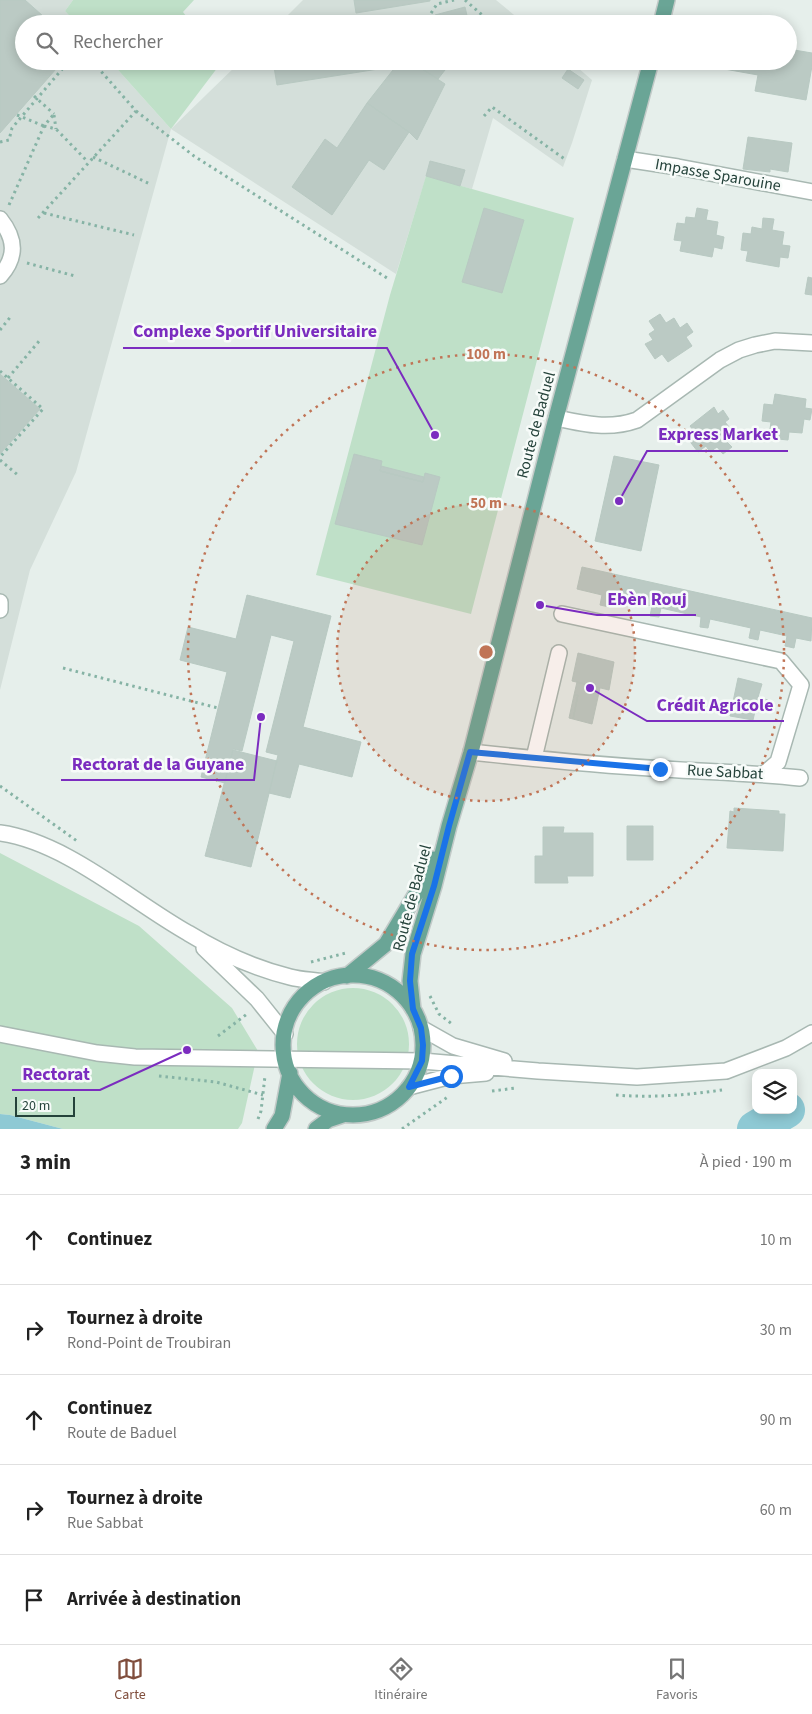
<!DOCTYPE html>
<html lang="fr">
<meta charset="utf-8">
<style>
:root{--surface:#fff;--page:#f2f2f2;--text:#222;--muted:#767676;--line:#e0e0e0;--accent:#804e3d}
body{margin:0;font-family:"Source Sans 3",sans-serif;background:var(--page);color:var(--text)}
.controls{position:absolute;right:15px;bottom:15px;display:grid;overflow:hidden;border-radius:10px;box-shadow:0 2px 12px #0003}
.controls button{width:45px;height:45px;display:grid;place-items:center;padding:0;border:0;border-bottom:1px solid var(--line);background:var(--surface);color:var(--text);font:25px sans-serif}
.scale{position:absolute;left:15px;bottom:12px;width:60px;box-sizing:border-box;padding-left:5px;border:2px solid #24423a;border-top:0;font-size:14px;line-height:18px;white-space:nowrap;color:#24423a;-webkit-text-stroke:4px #f7fbf9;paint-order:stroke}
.stop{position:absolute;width:15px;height:15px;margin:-11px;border:4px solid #1a73e8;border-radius:50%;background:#fff}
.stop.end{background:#1a73e8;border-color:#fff;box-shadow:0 1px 5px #0008}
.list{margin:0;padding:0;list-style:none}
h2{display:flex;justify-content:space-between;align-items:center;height:65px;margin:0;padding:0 20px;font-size:21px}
h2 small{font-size:16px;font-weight:400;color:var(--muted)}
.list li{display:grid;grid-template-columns:32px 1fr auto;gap:15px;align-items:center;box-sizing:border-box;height:90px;padding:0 20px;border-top:1px solid var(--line)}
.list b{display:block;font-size:19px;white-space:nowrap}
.list p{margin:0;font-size:16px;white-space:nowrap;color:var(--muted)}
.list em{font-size:16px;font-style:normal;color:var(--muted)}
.icon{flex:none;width:28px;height:28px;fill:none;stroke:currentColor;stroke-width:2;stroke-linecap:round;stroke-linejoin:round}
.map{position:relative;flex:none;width:812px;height:1129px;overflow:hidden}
.search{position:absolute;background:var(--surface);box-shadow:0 2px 12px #0003;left:15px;right:15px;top:15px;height:55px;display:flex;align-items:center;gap:12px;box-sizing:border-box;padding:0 18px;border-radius:28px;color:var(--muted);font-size:19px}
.sheet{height:515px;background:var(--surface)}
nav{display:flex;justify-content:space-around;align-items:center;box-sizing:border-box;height:70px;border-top:1px solid var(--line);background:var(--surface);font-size:14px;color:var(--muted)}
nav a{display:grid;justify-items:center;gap:2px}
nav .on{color:var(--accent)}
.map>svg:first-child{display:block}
.built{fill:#d4dfda}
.green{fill:#bfe0c8}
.water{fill:#8ec9d4}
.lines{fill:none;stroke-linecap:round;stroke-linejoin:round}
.river{stroke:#8ec9d4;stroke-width:36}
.building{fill:#bbcac4;stroke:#b8c9c2}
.minor-casing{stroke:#a8b8b2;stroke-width:18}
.major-casing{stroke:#c2cac8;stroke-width:18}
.path{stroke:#86b3a5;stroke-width:3;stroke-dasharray:2.5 4;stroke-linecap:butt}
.minor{stroke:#fff;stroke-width:15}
.major{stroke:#6aa596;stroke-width:15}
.path-bridge{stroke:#86b3a5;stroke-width:3;stroke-dasharray:2.5 4;stroke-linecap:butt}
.route{stroke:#1a73e8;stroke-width:6}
.ring{fill:none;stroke:#c07456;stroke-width:2.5;stroke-dasharray:2.5 5}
.labels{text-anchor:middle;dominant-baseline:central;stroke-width:5;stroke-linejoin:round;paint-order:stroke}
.street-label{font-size:16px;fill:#24423a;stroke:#f7fbf9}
.centre{fill:#c07456;stroke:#f7fbf9;stroke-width:2.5}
.ring-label{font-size:15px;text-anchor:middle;font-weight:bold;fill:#c07456;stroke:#f7fbf9;stroke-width:5;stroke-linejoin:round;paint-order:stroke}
.leader{fill:none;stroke:#7b2cbf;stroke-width:2}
.callout-dot{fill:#7b2cbf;stroke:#f7fbf9;stroke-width:2}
.callout-label{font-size:18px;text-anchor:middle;font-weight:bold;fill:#7b2cbf;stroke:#f7fbf9;stroke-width:5;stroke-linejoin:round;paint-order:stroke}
</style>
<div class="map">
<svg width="812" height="1129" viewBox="0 0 812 1129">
<rect width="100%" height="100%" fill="#e6efeb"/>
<!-- built -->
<path class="built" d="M 0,0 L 73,0 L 65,11 L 77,24 L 24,24 L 24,61 L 110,61 L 171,129 L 241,61 L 570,61 L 592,80 L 572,143 L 563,167 L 493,118 L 472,189 L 426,177 L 396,274 L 171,129 L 76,472 L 30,570 L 0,690 Z
M 303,0 L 496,0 L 525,24 L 279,24 Z"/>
<!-- green -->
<path class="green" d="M 73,0 L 194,0 L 183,12 L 192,24 L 77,24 L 65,11 Z
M 110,61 L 220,61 L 221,63 L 171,129 Z
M 426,176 L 574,218 L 471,614 L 316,575 L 390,295 Z
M 0,853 L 139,926 L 232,1008 L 258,1051 L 242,1123 L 238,1129 L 63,1129 L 10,1115 L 0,1114 Z
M297 1044a56 56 0 1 1 112 0a56 56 0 1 1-112 0Z"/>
<!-- water -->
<path class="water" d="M 0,1114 L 10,1115 L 63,1129 L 0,1129 Z"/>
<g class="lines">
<!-- river -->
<path class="river" d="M 755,1129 L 787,1110"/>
</g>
<!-- building -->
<path class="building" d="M 0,0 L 25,0 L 52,24 L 24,24 L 24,61 L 63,61 L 0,133 Z
M 354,0 L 430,0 L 430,1 L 356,13 Z
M 465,7 L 469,24 L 430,24 L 435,15 Z
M 788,49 L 812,53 L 812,66 L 806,100 L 755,91 L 758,75 L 702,65 L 703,61 L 788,61 Z
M 273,61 L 390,61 L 391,67 L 277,85 Z
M 400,61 L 410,61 L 445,84 L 417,140 L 409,132 L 367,103 Z
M 410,61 L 452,61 L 438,79 Z
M 568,69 L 584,80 L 578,89 L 562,78 Z
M 367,103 L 409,132 L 384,170 L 369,160 L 332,215 L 292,187 L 325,139 L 337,148 Z
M 748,137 L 792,143 L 788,172 L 770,169 L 770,172 L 743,169 Z
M 430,161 L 465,170 L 460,186 L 426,176 Z
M 484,208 L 524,220 L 502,293 L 462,282 Z
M 697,208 L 708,210 L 706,220 L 718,222 L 716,235 L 724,237 L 722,249 L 714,247 L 712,257 L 680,251 L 682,241 L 674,240 L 677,223 L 685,224 L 686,217 L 695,218 Z
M 763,218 L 774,219 L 772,230 L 784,232 L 782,245 L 790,246 L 788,258 L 780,257 L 779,267 L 746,261 L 748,251 L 741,250 L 743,233 L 751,234 L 752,227 L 762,229 Z
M 808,277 L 812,278 L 812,295 L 805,294 Z
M 660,314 L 666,323 L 674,318 L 680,328 L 687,323 L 693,332 L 686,337 L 692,346 L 668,362 L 662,354 L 655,359 L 645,344 L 653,340 L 649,334 L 655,330 L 649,321 Z
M 0,374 L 40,409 L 0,454 Z
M 775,394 L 806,399 L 805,408 L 812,409 L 810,420 L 804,419 L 802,433 L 789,432 L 788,440 L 778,439 L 779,431 L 770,429 L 771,422 L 762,421 L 764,404 L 773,405 Z
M 714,407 L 718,414 L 723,410 L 729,419 L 725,422 L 734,433 L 725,440 L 732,447 L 723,454 L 717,447 L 710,452 L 706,446 L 698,452 L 688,439 L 696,434 L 690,426 Z
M 354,454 L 382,461 L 380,471 L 423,482 L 425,473 L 440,477 L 422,545 L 335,524 Z
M 614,456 L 659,465 L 641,551 L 595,541 Z
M 381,466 L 424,477 L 423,482 L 380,471 Z
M 582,567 L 812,618 L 811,641 L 796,638 L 794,648 L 785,646 L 787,636 L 760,630 L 758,640 L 749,638 L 751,628 L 710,619 L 708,628 L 700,627 L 701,617 L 661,608 L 659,617 L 650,616 L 652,606 L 611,597 L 609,607 L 600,605 L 602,595 L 577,589 Z
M 247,595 L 331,616 L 303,727 L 361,742 L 352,777 L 299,764 L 290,798 L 269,793 L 278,755 L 266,752 L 294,641 L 271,635 L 242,751 L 233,749 L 225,783 L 201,777 L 227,672 L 180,660 L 188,627 L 236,639 Z
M 578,653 L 614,662 L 609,690 L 572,681 Z
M 738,678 L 762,684 L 758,697 L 768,700 L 766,709 L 756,707 L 753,720 L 730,716 Z
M 577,682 L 600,688 L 592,724 L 573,719 L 578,695 L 574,695 Z
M 574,695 L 578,695 L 573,719 L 569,718 Z
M 233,750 L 277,761 L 251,867 L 205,856 Z
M 734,808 L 779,811 L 779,814 L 785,814 L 783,851 L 727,848 L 730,811 L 734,812 Z
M 627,826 L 653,826 L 653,860 L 627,860 Z
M 543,827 L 564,827 L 563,833 L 593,833 L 593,876 L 567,876 L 568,883 L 535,883 L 535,856 L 543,856 Z"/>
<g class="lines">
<!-- minor casing -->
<g class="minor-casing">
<path id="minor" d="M 625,159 L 678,167 L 812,192
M 0,219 C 16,239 17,257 0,276
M 556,418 C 584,424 609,430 637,420 L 720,360 L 739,350 L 755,345 L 775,341 L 812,343
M 0,602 L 0,610
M 562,614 L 781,661 L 801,685 L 778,762 L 764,774
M 471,752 C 535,759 599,765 664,769 C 709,772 755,773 800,778
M 534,758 L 559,653
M 0,833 C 66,842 131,901 188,933 C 219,952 254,968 290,977 C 301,980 312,980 324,982
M 204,948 L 257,999 L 285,1034
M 421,1028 L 453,1046 L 504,1061
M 0,1034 L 97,1053 L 135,1057 L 422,1061 L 538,1071 L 637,1077 L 726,1071 L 786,1048 L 812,1033
M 409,1087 L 451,1076 L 486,1073"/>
</g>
<!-- major casing -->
<g class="major-casing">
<path id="major" d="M 661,24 L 667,0
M283 1045a70 70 0 1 1 140 0a70 70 0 1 1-140 0Z
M 347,976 L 386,944 L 422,884 L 434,859
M 413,1009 L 410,981 L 413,954 L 434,886 L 449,826 L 471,752 L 556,418 L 651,61
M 274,1129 L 282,1116 L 290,1073
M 316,1129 L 328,1120 L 343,1115"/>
</g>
<!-- path -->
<path class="path" d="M 465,0 L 489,21 L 489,24
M 424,24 L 437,4 L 454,0
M 136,111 L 194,156 L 387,278
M 54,115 L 56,129
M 484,116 L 492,107 L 566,160
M 44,126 L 56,129 L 88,162
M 0,142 L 9,140 L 12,128 L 69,61
M 93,157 L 150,184
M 9,205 L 44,126 L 54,114
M 44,213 L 134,235
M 38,218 L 136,111 L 99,69 L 87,61
M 27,263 L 75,276
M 0,330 L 12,315
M 0,371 L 43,409 L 0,457
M 8,378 L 40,340
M 0,460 L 19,476
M 63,668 L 218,708
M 0,786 L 77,841
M 311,962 L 346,953
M 430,996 L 439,1014 L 452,1024
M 218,1036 L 247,1014 L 248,1016
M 159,1076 L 216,1082 L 263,1095
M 492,1091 L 516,1088
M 616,1095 C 652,1098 687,1095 722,1090
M 258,1119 L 261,1111 L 265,1076
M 402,1129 L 449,1096"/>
<!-- minor -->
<use href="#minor" class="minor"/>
<!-- major -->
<use href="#major" class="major"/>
<!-- path-bridge -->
<path class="path-bridge" d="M 34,96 L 54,114
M 17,115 L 44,126"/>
</g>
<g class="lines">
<!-- route -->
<path class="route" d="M 451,1076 L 409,1087 L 422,1061 L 423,1045 L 421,1028 L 413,1009 L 410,981 L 412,954 L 434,886 L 449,826 L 470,752 L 660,769"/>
</g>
<!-- distance rings -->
<circle cx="486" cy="652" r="149" fill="#c07456" fill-opacity=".12"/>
<g class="ring">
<circle cx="486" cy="652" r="149"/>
<circle cx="486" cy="652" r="298"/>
</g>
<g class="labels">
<!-- street labels -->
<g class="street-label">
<text transform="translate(718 175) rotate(10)">Impasse Sparouine</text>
<text transform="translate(536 425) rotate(-75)">Route de Baduel</text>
<text transform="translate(725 772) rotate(3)">Rue Sabbat</text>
<text transform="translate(412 898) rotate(-75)">Route de Baduel</text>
</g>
</g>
<circle cx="486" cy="652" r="8" class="centre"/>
<g class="ring-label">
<text x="486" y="359">100 m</text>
<text x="486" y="508">50 m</text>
</g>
<!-- callouts -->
<path class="leader" d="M435 435L387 348H123M619 501L647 451H788M540 605L597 615H696M590 688L647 721H784M261 717L254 780H61M187 1050L100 1090H12"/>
<g class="callout-dot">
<circle cx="435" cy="435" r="5"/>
<circle cx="619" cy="501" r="5"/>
<circle cx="540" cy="605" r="5"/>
<circle cx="590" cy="688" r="5"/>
<circle cx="261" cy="717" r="5"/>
<circle cx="187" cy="1050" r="5"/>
</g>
<g class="callout-label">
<text x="255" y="337">Complexe Sportif Universitaire</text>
<text x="718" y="440">Express Market</text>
<text x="647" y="605">Ebèn Rouj</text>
<text x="715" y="711">Crédit Agricole</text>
<text x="158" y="770">Rectorat de la Guyane</text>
<text x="56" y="1080">Rectorat</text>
</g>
</svg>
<div class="controls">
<button><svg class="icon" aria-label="layers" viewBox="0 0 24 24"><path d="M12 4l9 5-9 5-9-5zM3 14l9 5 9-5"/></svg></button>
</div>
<div class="scale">20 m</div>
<div class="stop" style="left:451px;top:1076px"></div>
<div class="stop end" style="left:660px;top:769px"></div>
<div class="search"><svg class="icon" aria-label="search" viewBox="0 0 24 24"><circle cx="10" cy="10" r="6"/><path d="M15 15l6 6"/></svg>Rechercher</div>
</div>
<section class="sheet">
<h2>3 min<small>À pied · 190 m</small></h2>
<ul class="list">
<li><svg class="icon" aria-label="ahead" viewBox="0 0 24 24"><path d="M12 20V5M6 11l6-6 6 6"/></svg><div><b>Continuez</b></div><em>10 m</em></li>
<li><svg class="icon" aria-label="right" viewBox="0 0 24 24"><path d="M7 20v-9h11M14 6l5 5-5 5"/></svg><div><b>Tournez à droite</b><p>Rond-Point de Troubiran</p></div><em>30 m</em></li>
<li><svg class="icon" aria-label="ahead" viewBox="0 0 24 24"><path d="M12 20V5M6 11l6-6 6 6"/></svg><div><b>Continuez</b><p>Route de Baduel</p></div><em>90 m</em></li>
<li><svg class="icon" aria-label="right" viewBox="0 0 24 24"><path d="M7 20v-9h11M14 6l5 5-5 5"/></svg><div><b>Tournez à droite</b><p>Rue Sabbat</p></div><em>60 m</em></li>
<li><svg class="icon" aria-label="arrive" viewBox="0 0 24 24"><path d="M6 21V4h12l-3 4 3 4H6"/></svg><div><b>Arrivée à destination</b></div></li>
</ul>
</section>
<nav>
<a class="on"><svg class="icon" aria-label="map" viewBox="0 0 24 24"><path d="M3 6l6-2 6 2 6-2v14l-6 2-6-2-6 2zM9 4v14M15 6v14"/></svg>Carte</a>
<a><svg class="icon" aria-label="directions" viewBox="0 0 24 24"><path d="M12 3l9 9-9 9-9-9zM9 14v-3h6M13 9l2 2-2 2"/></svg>Itinéraire</a>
<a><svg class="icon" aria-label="saved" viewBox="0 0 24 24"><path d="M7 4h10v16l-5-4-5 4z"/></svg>Favoris</a>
</nav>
